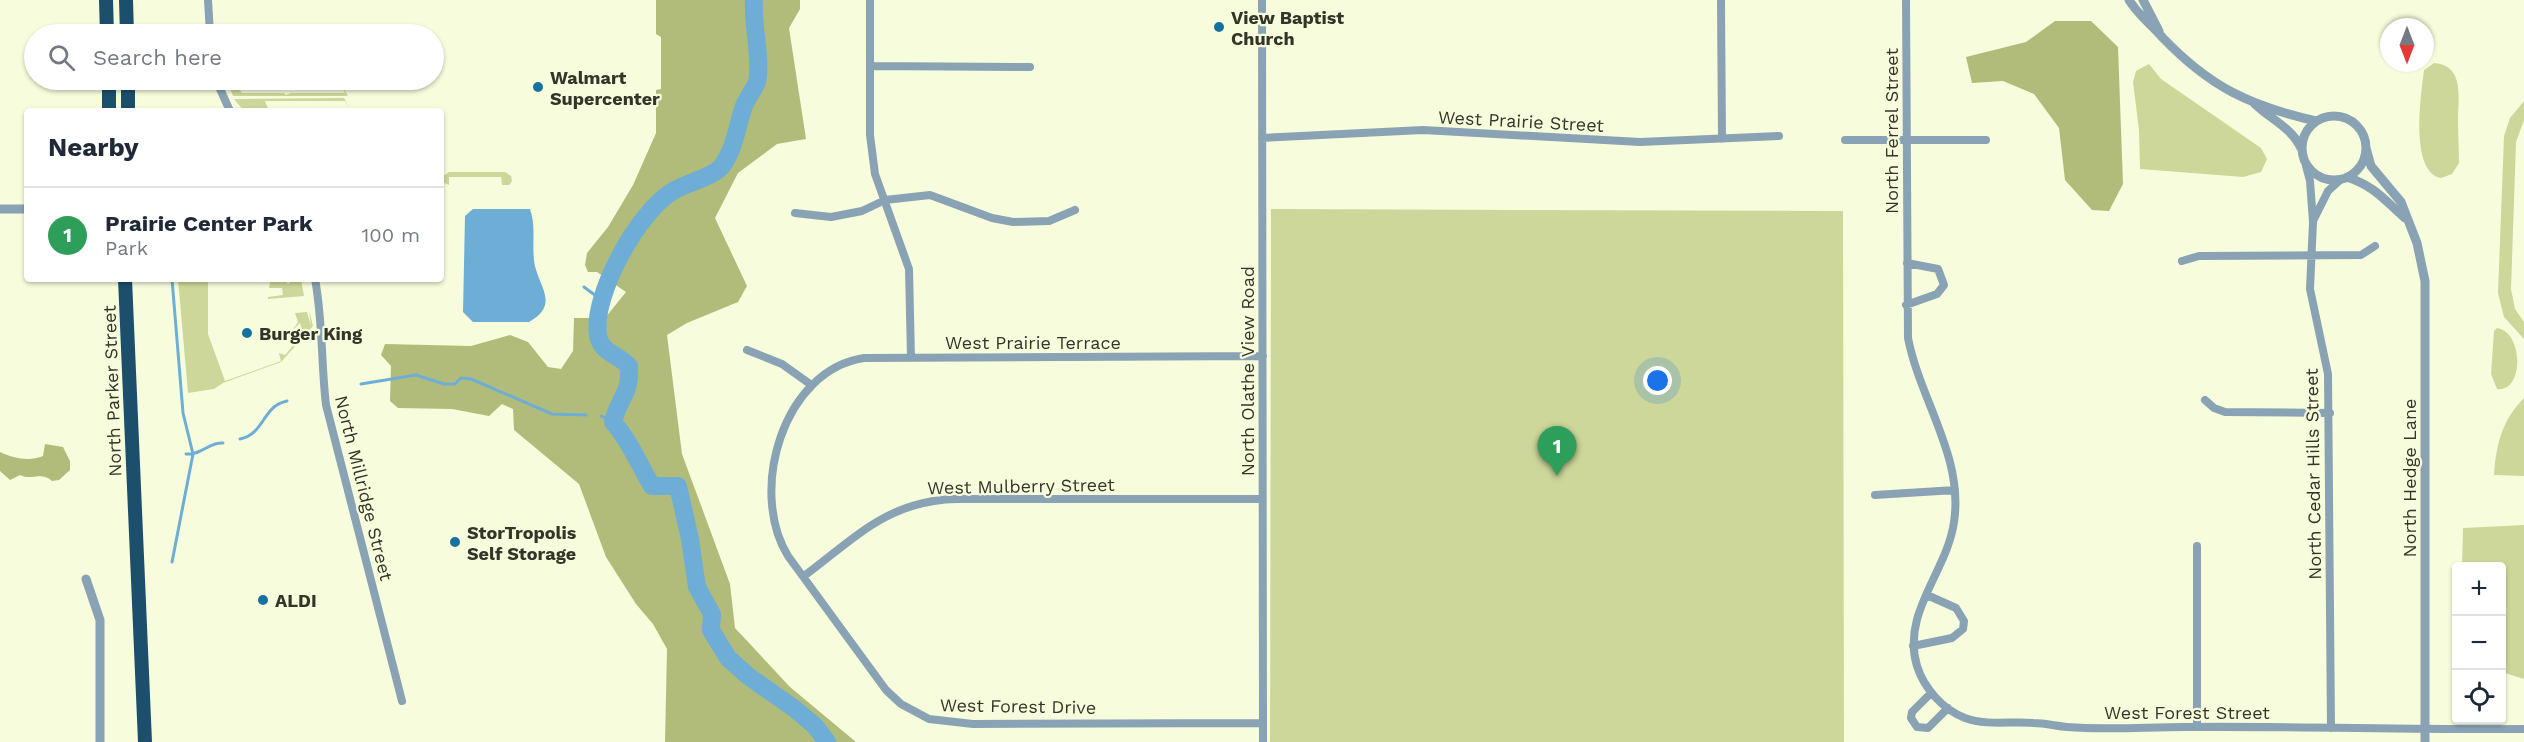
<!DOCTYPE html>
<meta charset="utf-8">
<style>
:root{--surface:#fff;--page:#f6f6f7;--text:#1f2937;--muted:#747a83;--line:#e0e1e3;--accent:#1572a0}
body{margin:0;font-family:"Work Sans",sans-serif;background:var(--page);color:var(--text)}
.controls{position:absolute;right:18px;bottom:18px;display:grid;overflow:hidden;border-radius:6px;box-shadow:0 2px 4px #0004}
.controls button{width:54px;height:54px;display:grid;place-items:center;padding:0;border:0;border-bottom:2px solid var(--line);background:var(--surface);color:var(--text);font:30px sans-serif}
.compass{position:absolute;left:2380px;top:18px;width:54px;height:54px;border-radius:50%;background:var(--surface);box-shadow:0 2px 4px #0004;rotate:180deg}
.you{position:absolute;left:1658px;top:381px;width:21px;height:21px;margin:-15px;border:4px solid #fff;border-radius:50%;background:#1a73e8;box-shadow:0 0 0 9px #1a73e833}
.badge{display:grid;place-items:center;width:39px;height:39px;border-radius:50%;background:var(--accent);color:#fff;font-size:20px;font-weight:700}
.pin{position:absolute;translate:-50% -50px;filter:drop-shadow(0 2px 3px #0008)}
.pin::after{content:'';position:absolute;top:32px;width:21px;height:18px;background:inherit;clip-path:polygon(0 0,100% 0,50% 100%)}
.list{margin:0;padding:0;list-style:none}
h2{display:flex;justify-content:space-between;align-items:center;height:78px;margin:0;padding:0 24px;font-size:26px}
h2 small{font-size:20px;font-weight:400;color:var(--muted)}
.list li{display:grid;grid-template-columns:39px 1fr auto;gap:18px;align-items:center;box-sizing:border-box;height:96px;padding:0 24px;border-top:2px solid var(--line)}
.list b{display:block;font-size:22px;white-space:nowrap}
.list p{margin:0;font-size:20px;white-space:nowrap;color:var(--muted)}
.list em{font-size:20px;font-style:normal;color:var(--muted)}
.icon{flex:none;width:33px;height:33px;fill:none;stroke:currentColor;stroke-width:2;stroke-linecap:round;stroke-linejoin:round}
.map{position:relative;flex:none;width:2524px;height:742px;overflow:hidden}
.search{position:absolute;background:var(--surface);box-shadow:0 2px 4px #0004;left:24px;top:24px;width:420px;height:66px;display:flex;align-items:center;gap:15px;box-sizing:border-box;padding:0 21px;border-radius:33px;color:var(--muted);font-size:22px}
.panel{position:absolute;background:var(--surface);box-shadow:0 2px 4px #0004;left:24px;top:108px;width:420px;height:174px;border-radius:6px}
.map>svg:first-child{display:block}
.green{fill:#cdd799}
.forest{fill:#b2bc7a}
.water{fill:#6eaed6}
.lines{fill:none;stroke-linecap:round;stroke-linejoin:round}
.stream{stroke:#6eaed6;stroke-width:3}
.river{stroke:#6eaed6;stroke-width:18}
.minor{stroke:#89a3b5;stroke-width:8}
.tertiary{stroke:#89a3b5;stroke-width:9}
.trunk{stroke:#1c4f6c;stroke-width:14}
.poi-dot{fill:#1572a0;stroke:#f7fddc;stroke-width:2}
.labels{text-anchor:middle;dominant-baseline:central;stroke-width:4.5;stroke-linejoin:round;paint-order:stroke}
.poi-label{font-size:18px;font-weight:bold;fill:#333529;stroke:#f7fddc;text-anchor:start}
.street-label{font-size:18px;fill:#333529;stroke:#f7fddc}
</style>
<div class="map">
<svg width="2524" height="742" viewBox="0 0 2524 742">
<rect width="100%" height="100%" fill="#f7fddc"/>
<!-- green -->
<path class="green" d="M 2434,63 C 2465,65 2458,99 2458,120 C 2458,135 2459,149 2459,163 L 2452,174 L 2441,178 C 2409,172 2421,94 2424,70 Z
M 2149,64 L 2161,79 L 2261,148 L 2267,159 L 2261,172 L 2243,177 L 2140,169 L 2139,130 L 2133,82 L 2136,71 Z
M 236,85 L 242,93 L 284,93 L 286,95 L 291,93 L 345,93 L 342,85 L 348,96 L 233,96 L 230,88 Z
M 344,98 L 350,109 L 345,101 L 265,101 L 268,109 L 243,110 L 234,99 Z
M 2524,101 L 2524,120 L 2516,142 L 2511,289 L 2515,309 L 2524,322 L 2524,339 L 2504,317 L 2498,293 L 2504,136 L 2510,118 Z
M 449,172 L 505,172 L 511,176 L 512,181 L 509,185 L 502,185 L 501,177 L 449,177 L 449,185 L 442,182 L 442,177 Z
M 1271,209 L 1843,211 L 1844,742 L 1270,742 Z
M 178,279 L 208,279 L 208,334 L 225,381 L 281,361 L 279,353 L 285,355 L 297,341 L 295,338 L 302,331 L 300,323 L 292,331 L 298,322 L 295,313 L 307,312 L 311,326 L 309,310 L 313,326 L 281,362 L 223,383 L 214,389 L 188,393 Z
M 271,279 L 284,279 L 288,284 L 295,279 L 301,279 L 304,296 L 268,299 L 268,297 L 283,295 L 282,288 L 269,288 Z
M 2497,328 C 2524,332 2524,393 2497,389 L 2491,374 L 2494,331 Z
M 2524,398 L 2524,476 L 2494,475 C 2496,445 2502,420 2524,398 Z
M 2524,525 L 2524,679 L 2502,672 L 2502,566 L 2462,566 L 2463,528 Z"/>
<!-- forest -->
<path class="forest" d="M 656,0 L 800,0 L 800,9 L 789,28 L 806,139 L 777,144 L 738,173 L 715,218 L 747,286 L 738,302 L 687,323 L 667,335 L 682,454 L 730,584 L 735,628 L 790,687 L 856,742 L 665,742 L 667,649 L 653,624 L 636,604 L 606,557 L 579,484 L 514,430 L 513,409 L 502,404 L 489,416 L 452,409 L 398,408 L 390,401 L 391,366 L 381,355 L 385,344 L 471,346 L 510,335 L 528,342 L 548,367 L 561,369 L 573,351 L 574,318 L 605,318 L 626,292 L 597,272 L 588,272 L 585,265 L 587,253 L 608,227 L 633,185 L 656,133 L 656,90 L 661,89 L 661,37 L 656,34 Z
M 2055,21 L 2091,21 L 2118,47 L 2123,184 L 2109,211 L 2092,210 L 2065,180 L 2059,128 L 2034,94 L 2003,81 L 1972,83 L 1966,57 L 2026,42 Z
M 45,444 L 63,447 L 70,461 L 70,470 L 59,480 L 52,481 C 41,471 32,481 20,475 L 10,480 L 0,471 L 0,452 C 13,458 29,462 43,456 Z"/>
<!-- water -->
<path class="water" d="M 473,209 L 530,209 C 536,226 532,242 534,260 C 536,284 562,304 529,322 L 473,322 L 463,312 L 465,216 Z"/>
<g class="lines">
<!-- stream -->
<path class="stream" d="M 584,287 L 603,301
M 361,384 L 416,375 L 444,384 L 455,384 L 461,378 L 471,379 L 552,414 L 586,415
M 601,416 L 613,422
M 240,439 C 265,434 262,406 287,401
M 186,454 C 202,455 209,442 223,443
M 172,562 L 193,454 L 183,413 L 172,279"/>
<!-- river -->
<path class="river" d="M 754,0 C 752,23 762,61 757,82 C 754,90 747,98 744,106 C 737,126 735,148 722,166 C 714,177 682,184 670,193 C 637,215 592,295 598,335 C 600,352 619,355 629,366 C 631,395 619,397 613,422 C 630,441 638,463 652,486 L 678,486 L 690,539 L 697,587 L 712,614 L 711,630 L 728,658 L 748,676 L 795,709 L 815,726 L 827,742"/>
<!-- minor -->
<path class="minor" d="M 208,0 L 210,34
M 870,0 L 870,135 L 875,174 L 909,269 L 911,358
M 1262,0 L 1263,742
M 1721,0 L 1722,139
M 1906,0 L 1908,338 C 1920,400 1964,457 1954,522 C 1947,572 1901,613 1917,666 C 1924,688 1942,709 1965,718 C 1987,726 2011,721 2033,723 C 2045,723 2056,726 2067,727 C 2106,730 2146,727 2185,727 C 2298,726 2411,730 2524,729
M 870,66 L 1030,67
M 216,80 L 230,111
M 1262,138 L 1423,130 L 1640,142 L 1779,136
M 1845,140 L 1986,140
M 2306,166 L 2310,181 L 2313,222 L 2310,289 L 2328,374 L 2331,728
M 795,213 L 831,217 L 862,211 L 885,200 L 930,195 L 992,218 L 1013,222 L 1049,221 L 1075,210
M 2313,221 L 2328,191 L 2340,180
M 2182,261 L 2199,256 L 2361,255 L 2375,246
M 315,279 C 323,321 321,363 326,405 L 402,701
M 1906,305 L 1937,294 L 1944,285 L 1938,269 L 1907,263
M 747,350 L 782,364 L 810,384
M 1263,356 L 864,358 C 783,370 748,491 788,556 L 886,690 L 901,704 L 929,719 L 973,724 L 1263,723
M 2205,400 L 2214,408 L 2225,412 L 2330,413
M 1875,495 L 1955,490
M 804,576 C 855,538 889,500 957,499 L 1261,499
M 1913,646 L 1952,638 L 1963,629 L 1964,621 L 1956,608 L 1927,595
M 1931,693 L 1912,712 L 1911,718 L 1917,727 L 1928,728 L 1948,708
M 2197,726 L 2197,546"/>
<!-- tertiary -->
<path class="tertiary" d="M 2129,0 C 2138,15 2151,24 2163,38 C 2210,87 2250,106 2316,121
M 2143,0 L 2159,31
M 2254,103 C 2270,119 2291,127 2301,148
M2302 148a32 32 0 1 1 64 0a32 32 0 1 1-64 0Z
M 2366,148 L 2371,166 L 2401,202 L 2417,243 L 2425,281 L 2425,742
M 2347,177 C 2376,187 2384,200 2405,218
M 0,209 L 27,209
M 86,579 L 100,620 L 100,742"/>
<!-- trunk -->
<path class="trunk" d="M 106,0 L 107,34
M 126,0 L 127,34
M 109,80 L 109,111
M 128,80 L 128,111
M 125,279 L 145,742"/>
</g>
<!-- markers -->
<g class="poi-dot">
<circle cx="1219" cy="27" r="6"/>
<circle cx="538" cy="87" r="6"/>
<circle cx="247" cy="333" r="6"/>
<circle cx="455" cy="542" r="6"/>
<circle cx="263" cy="600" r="6"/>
</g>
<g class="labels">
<!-- poi labels -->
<g class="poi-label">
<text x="1231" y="17">View Baptist<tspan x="1231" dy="21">Church</tspan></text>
<text x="550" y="77">Walmart<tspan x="550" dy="21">Supercenter</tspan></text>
<text x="259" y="333">Burger King</text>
<text x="467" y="532">StorTropolis<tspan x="467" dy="21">Self Storage</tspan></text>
<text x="275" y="600">ALDI</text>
</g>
<!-- street labels -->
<g class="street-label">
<text transform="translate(1521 121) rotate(3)">West Prairie Street</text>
<text transform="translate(1891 131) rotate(-90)">North Ferrel Street</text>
<text x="1033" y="342">West Prairie Terrace</text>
<text transform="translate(1247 371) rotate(-90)">North Olathe View Road</text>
<text transform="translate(112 391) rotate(-92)">North Parker Street</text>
<text transform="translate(2313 474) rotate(-91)">North Cedar Hills Street</text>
<text transform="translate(2409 478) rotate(-90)">North Hedge Lane</text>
<text transform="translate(1021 486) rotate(-1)">West Mulberry Street</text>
<text transform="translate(364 488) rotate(76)">North Millridge Street</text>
<text transform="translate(1018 706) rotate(1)">West Forest Drive</text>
<text x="2187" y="712">West Forest Street</text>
</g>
</g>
</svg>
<div class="controls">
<button>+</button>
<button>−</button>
<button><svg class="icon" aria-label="locate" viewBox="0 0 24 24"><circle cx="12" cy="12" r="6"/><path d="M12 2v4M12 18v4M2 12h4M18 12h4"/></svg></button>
</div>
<svg class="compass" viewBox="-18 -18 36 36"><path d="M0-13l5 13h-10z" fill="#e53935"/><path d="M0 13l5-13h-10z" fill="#747a83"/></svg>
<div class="you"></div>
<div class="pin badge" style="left:1557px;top:476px;background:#2e9e5b">1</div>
<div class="search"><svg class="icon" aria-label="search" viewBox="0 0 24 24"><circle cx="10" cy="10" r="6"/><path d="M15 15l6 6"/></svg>Search here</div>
<section class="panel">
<h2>Nearby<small></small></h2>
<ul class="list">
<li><span class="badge" style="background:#2e9e5b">1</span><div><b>Prairie Center Park</b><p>Park</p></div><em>100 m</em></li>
</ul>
</section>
</div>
